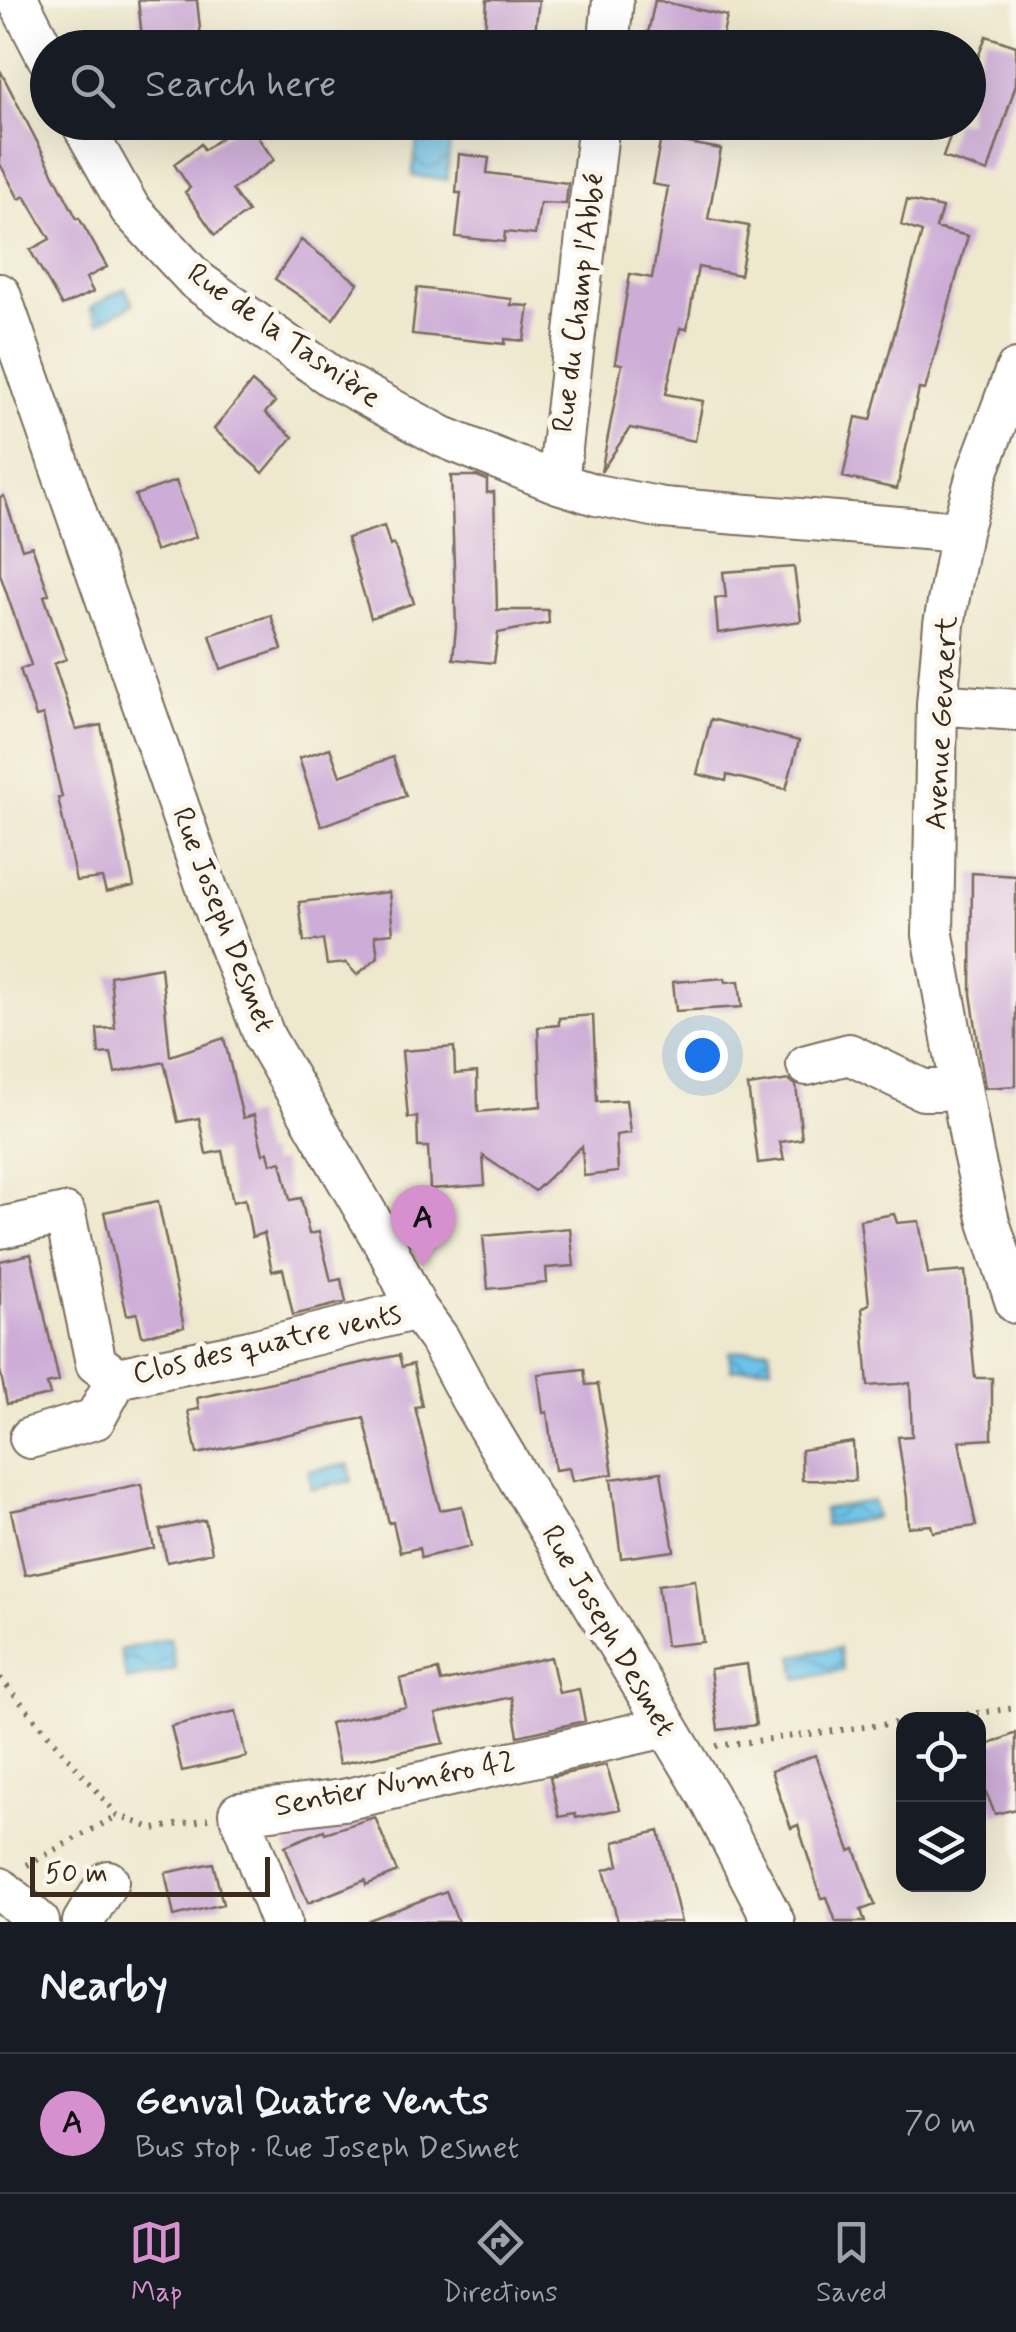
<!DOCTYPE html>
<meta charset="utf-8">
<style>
:root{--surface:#171b24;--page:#20242c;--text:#f1f3f6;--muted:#9ea1a6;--line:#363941;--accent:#d690ce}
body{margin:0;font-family:Mynerve,sans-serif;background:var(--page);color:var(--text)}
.controls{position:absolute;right:30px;bottom:30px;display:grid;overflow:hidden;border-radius:20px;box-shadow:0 10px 40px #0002}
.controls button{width:90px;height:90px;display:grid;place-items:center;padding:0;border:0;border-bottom:2px solid var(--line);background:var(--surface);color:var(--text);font:50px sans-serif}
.scale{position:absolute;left:30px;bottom:25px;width:240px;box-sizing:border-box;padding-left:10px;border:5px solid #3b2a1e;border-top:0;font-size:28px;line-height:35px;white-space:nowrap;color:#3b2a1e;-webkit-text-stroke:8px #fbf7ec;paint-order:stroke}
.you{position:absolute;left:702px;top:1055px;width:35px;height:35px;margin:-25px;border:8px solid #fff;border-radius:50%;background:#1a73e8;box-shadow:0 0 0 15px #1a73e833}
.badge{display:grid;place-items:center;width:65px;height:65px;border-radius:50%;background:var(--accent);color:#111;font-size:32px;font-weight:700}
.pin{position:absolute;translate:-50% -82px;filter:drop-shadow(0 2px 5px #0008)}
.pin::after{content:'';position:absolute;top:52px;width:35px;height:30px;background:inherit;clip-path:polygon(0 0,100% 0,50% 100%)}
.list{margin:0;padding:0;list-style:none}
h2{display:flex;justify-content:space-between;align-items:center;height:130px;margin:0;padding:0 40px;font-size:42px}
h2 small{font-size:32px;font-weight:400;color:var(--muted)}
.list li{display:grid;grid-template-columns:65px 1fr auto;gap:30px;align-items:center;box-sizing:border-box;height:140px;padding:0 40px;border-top:2px solid var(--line)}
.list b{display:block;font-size:38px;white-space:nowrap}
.list p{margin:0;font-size:32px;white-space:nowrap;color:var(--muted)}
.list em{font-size:32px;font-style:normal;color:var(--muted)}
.icon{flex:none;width:55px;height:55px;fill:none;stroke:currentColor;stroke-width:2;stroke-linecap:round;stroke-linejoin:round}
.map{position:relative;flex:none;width:1016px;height:1922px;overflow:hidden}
.search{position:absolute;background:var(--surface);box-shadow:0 10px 40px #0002;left:30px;right:30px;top:30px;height:110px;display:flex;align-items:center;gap:25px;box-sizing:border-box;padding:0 35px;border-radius:55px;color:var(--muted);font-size:38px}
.sheet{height:270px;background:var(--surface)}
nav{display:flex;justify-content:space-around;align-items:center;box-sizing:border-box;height:140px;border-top:2px solid var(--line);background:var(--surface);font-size:28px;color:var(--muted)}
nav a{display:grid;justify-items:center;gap:5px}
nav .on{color:var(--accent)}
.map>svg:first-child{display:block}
.water{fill:url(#water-waves);stroke:#547684;stroke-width:2.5}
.building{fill:#cdacd7}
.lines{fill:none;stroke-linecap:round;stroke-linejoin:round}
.minor-casing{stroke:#7a6c5c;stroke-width:44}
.path{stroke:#7a6c5c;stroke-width:6;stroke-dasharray:2.5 8;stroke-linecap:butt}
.minor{stroke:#fff;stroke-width:40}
.labels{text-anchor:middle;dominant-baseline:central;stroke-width:10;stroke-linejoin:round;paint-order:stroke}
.street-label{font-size:30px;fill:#3b2a1e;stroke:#fbf7ec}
</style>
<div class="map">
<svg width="1016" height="1922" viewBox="0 0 1016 1922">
<defs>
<pattern id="water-waves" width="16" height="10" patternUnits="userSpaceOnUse" patternTransform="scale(2.5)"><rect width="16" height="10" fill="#6cc3e9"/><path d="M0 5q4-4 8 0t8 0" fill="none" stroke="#5a9fbc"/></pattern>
</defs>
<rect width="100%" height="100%" fill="#fbf7ec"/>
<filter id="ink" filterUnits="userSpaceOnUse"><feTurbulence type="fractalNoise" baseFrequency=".01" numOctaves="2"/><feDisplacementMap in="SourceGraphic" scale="20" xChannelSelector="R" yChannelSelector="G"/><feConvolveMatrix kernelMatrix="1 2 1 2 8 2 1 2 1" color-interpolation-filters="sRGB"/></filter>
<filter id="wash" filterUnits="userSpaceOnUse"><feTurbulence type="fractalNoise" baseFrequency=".0048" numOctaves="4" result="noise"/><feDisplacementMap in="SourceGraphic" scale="40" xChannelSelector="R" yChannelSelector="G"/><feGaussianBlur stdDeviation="2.25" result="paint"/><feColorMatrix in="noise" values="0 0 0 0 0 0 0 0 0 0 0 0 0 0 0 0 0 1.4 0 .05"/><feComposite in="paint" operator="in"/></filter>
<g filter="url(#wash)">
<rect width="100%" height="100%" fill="#eee8ce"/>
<!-- water -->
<path class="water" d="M 420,123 L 451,123 L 447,180 L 412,176 Z
M 125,288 L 133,304 L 98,323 L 90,308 Z
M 769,1348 L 771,1366 L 731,1370 L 729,1352 Z
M 349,1464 L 352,1481 L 312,1489 L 309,1471 Z
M 873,1501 L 876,1518 L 825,1526 L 823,1509 Z
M 170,1638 L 176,1669 L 127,1680 L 120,1650 Z
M 839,1648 L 843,1670 L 797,1679 L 793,1656 Z"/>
<g id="blocks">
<!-- building -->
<path class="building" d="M 138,0 L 197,0 L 202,48 L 143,48 Z
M 487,0 L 539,0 L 533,48 L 484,48 Z
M 655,0 L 727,16 L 720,48 L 690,48 L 647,38 Z
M 986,36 L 1016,46 L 1016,84 L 988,172 L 943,157 L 955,122 L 968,122 L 968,84 Z
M 0,70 L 77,219 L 79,218 L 107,267 L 86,278 L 93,292 L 62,306 L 30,250 L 50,239 L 25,196 L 19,199 L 0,164 Z
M 243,122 L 247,122 L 274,160 L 232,190 L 248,212 L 215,235 L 185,192 L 190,188 L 174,164 L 201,144 L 204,150 Z
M 661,138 L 721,149 L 708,219 L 749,226 L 740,275 L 698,267 L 687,329 L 680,328 L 666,394 L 703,401 L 695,441 L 630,428 L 601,472 L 622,364 L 615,363 L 630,274 L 652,278 L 668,187 L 652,184 Z
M 459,154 L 489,158 L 487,173 L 568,183 L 566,204 L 540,203 L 535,235 L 505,232 L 504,242 L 456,237 L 461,193 L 456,193 Z
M 907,200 L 942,208 L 936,228 L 968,236 L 925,390 L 919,389 L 897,489 L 843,477 L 856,417 L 871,420 L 922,232 L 901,225 Z
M 301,240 L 358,283 L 333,319 L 275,279 Z
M 417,288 L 512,299 L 511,305 L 529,306 L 524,341 L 505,339 L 505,344 L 412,334 Z
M 252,382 L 275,402 L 265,413 L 293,437 L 263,473 L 214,429 Z
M 451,476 L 477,476 L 487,480 L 487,493 L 494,492 L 497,610 L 548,610 L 549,623 L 498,633 L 494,663 L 453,659 L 456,627 Z
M 176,481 L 196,537 L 155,551 L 135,495 Z
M 4,496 L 22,549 L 32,546 L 49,594 L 44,596 L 66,659 L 54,664 L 76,730 L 101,725 L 134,886 L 106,892 L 102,878 L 76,881 L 58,798 L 62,797 L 43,715 L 36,717 L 20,669 L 31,665 L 0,574 L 0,497 Z
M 384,526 L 390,546 L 394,544 L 414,603 L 371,618 L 347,538 Z
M 794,567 L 801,621 L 718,633 L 715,598 L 726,597 L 723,572 Z
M 271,615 L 282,649 L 221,669 L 210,635 Z
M 711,719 L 799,741 L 786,789 L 727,775 L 726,781 L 697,774 Z
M 330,748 L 340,776 L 393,757 L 406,796 L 321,826 L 299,758 Z
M 972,873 L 1016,876 L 1016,1086 L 985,1088 L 971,994 Z
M 389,892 L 393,933 L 375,935 L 378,957 L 357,975 L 346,963 L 327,965 L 323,940 L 304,942 L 299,902 Z
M 161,967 L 170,1056 L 224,1038 L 243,1118 L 254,1115 L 263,1154 L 268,1152 L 271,1164 L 281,1161 L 290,1200 L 301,1198 L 309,1234 L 319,1232 L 331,1281 L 341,1279 L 346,1302 L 293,1315 L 283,1269 L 272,1271 L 264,1233 L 252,1237 L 245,1199 L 233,1202 L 222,1151 L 206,1154 L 199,1118 L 178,1122 L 164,1062 L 115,1073 L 111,1053 L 99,1054 L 97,1029 L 115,1028 L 110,976 Z
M 725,978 L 726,982 L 739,981 L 742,1007 L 676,1011 L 673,982 Z
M 593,1015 L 597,1102 L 626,1100 L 630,1133 L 616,1135 L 618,1172 L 584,1176 L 582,1146 L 535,1191 L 483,1156 L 485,1185 L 430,1189 L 428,1147 L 418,1147 L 417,1117 L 408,1118 L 402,1051 L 454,1047 L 455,1074 L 477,1072 L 478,1112 L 541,1106 L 538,1027 L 559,1025 L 559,1018 Z
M 789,1080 L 796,1085 L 802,1139 L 780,1142 L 784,1160 L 758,1163 L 748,1086 Z
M 158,1201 L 184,1327 L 142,1336 L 137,1313 L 127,1315 L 104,1212 Z
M 894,1214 L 897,1223 L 919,1221 L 928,1274 L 965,1271 L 975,1378 L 992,1378 L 992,1439 L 959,1441 L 976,1526 L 933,1532 L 931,1525 L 908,1527 L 907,1498 L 898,1437 L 912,1436 L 910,1383 L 868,1386 L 862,1308 L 869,1304 L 860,1220 Z
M 570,1228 L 574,1266 L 546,1268 L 547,1283 L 488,1289 L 483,1236 Z
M 31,1254 L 59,1381 L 47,1384 L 50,1395 L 7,1404 L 0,1370 L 0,1261 Z
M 399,1355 L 402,1367 L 413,1364 L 422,1406 L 415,1407 L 440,1510 L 462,1506 L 471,1546 L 421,1558 L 419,1548 L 400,1552 L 393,1522 L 389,1523 L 364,1418 L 197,1454 L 188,1411 L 199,1409 L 197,1398 Z
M 584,1369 L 586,1385 L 598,1384 L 613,1474 L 572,1481 L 569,1468 L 555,1470 L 547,1412 L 543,1413 L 538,1374 Z
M 853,1442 L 855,1481 L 802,1480 L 801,1450 Z
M 661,1472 L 674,1551 L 621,1558 L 611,1479 Z
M 141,1484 L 154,1548 L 25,1575 L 11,1511 Z
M 205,1520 L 212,1552 L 167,1562 L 160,1530 Z
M 695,1580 L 703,1642 L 666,1646 L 658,1585 Z
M 551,1657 L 559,1693 L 579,1689 L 585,1721 L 518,1736 L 511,1697 L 436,1714 L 444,1743 L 339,1764 L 330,1723 L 406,1707 L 400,1679 L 438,1670 L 441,1682 Z
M 747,1664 L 756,1725 L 718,1730 L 710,1669 Z
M 236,1711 L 246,1757 L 182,1771 L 171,1726 Z
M 1016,1733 L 1016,1809 L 995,1814 L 978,1773 L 978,1749 Z
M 815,1755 L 850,1851 L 855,1849 L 875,1905 L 861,1910 L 865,1922 L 836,1922 L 827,1897 L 821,1898 L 798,1825 L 791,1828 L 771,1771 Z
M 606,1765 L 620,1809 L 576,1818 L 575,1814 L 559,1817 L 550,1777 Z
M 375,1817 L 397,1872 L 366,1885 L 365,1880 L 308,1903 L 285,1846 L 324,1830 L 325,1833 Z
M 659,1831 L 681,1922 L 618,1922 L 604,1870 L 619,1865 L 614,1842 Z
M 213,1863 L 223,1904 L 174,1916 L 165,1873 Z
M 446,1891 L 458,1922 L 370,1922 L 369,1920 Z"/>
</g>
</g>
<g filter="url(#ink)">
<use href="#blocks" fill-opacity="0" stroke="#7a6c5c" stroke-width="2.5"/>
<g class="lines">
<!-- minor casing -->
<g class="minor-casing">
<path id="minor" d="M 18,0 L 48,58
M 608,48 L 613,0
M 81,122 L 130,209 L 196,280 L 332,377 L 443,437 L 558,483 L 596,495 L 663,508 L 961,532
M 0,294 L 208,891 L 265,1038 L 388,1250 L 417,1309 L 439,1339 L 471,1399 L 708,1795 L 774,1922
M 1016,370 L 977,474 L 961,532 L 944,624 L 937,704 L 933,935 L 973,1153 L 989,1222 L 1016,1303
M 558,483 L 599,122
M 937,704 L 1016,710
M 807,1065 L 849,1054 L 923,1090 L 939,1090 L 959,1084
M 0,1228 L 65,1214 L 96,1363 L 117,1378 L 249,1351 L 417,1309
M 30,1438 L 95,1419 L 117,1378
M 0,1888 L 39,1922
M 83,1922 L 108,1881
M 281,1922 L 239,1813 L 343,1800 L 666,1727"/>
</g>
<!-- path -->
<path class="path" d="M 0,1678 L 117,1815 L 154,1829 L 208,1819
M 925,1720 L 1016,1708
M 716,1746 L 904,1722
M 27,1865 L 117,1816"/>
<!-- minor -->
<use href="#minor" class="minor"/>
</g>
</g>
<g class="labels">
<!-- street labels -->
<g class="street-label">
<text transform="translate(579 303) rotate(-83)">Rue du Champ l'Abbé</text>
<text transform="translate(284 336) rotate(35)">Rue de la Tasnière</text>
<text transform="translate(942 723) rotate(-87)">Avenue Gevaert</text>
<text transform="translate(223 920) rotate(69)">Rue Joseph Desmet</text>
<text transform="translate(267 1344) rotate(-13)">Clos des quatre vents</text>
<text transform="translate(608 1631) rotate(60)">Rue Joseph Desmet</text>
<text transform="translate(395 1784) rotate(-11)">Sentier Numéro 42</text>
</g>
</g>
</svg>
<div class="controls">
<button><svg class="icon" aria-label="locate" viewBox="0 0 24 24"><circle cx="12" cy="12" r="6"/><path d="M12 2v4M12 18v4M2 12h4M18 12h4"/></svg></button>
<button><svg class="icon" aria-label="layers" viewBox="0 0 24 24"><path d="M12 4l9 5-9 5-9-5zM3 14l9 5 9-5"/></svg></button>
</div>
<div class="scale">50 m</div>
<div class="you"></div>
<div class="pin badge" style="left:423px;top:1267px">A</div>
<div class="search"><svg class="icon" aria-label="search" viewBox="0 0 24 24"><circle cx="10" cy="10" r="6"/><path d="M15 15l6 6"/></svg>Search here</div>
</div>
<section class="sheet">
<h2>Nearby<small></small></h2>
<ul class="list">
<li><span class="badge">A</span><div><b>Genval Quatre Vents</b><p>Bus stop · Rue Joseph Desmet</p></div><em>70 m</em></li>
</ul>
</section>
<nav>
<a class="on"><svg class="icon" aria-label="map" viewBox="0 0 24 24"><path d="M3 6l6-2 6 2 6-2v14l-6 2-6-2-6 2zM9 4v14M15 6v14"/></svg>Map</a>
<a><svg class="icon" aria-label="directions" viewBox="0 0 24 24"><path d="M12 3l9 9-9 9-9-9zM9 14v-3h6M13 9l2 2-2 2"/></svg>Directions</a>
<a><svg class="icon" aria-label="saved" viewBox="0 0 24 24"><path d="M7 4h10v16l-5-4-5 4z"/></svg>Saved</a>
</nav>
